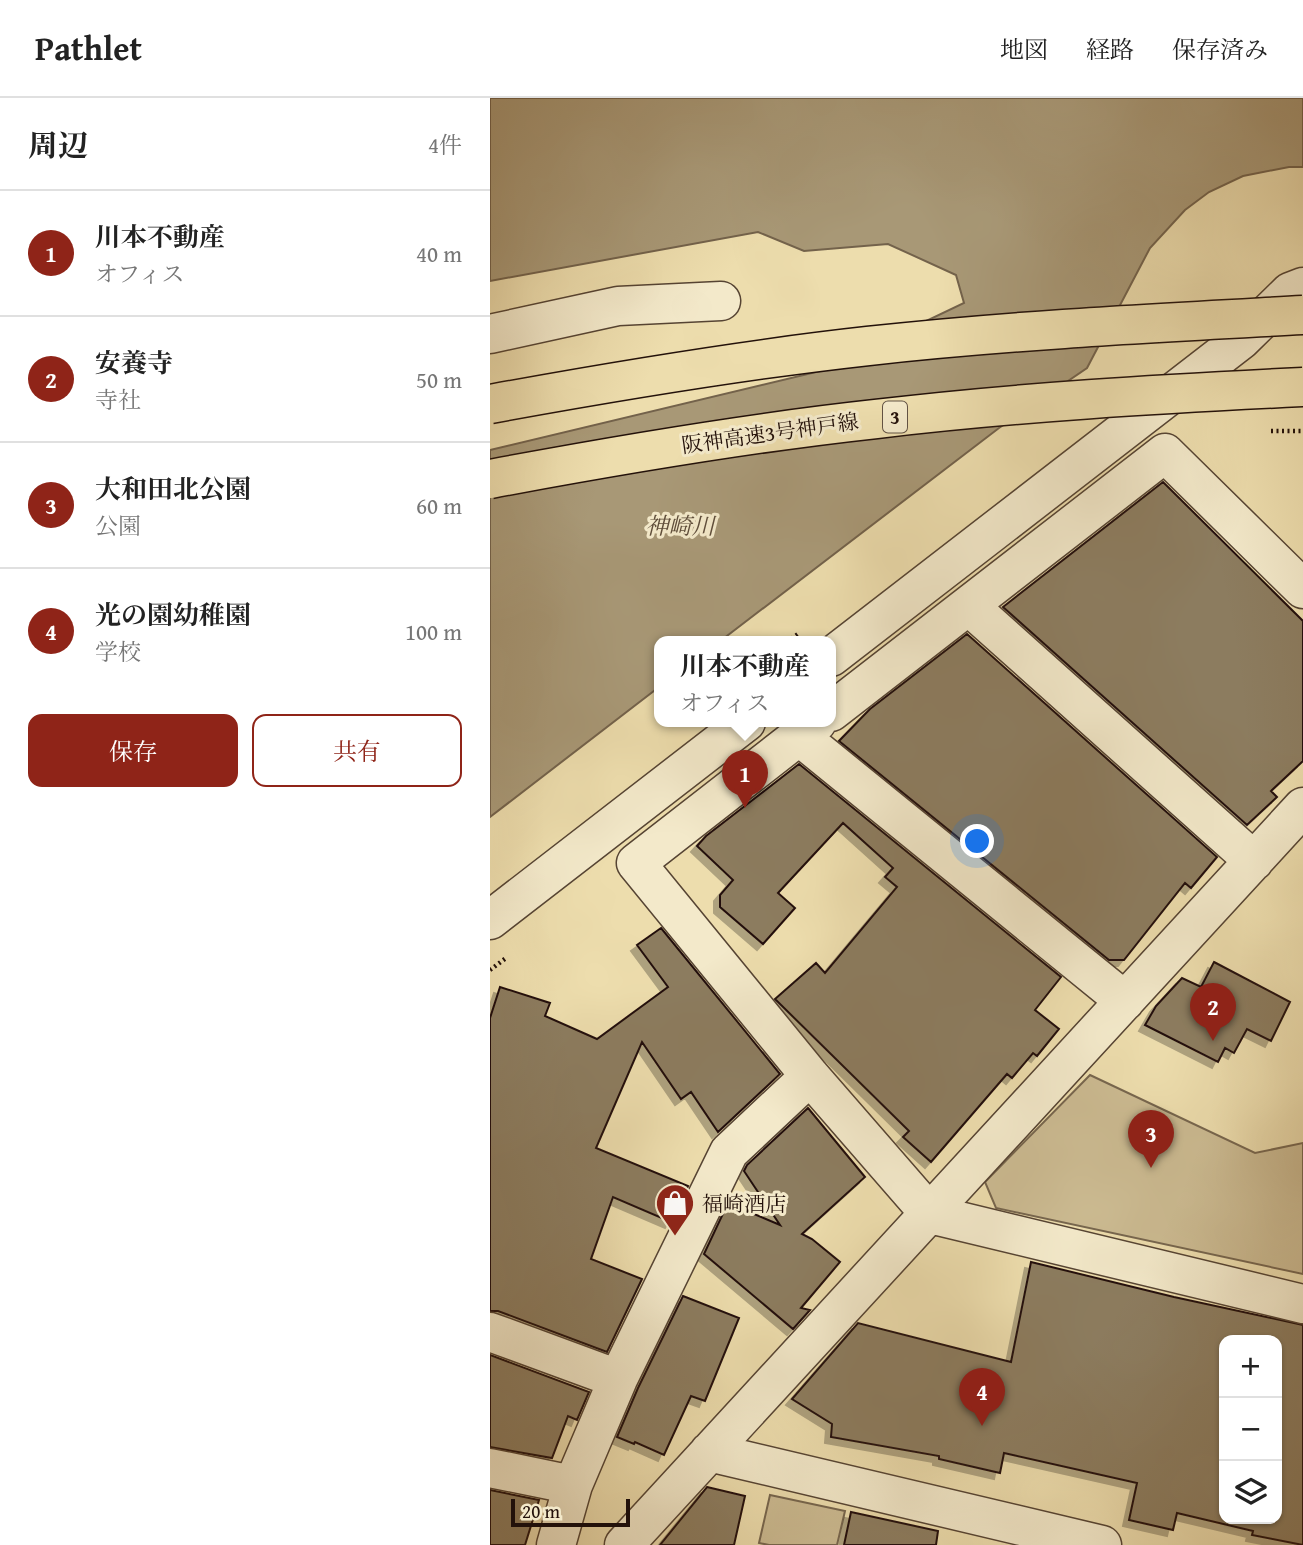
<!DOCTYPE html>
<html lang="ja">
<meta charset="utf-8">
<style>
:root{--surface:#fff;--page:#f2f2f2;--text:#222;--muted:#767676;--line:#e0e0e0;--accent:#8f2418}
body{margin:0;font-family:"Gentium Book Plus","Noto Serif JP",serif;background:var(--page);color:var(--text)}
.controls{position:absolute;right:21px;bottom:21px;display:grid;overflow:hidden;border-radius:14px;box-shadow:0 2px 5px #0004}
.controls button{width:63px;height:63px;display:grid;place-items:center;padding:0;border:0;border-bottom:2px solid var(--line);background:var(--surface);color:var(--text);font:35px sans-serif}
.scale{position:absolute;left:21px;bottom:18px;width:119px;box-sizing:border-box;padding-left:7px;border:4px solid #23110a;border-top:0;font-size:19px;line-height:24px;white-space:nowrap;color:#23110a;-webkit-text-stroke:5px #f3e9ca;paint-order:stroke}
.you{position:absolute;left:488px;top:744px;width:24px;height:24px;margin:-18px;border:5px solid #fff;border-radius:50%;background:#1a73e8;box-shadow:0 0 0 10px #1a73e833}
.badge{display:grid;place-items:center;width:46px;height:46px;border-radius:50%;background:var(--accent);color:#fff;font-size:23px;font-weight:700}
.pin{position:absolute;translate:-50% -58px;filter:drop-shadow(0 2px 4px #0008)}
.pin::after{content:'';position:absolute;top:37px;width:24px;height:21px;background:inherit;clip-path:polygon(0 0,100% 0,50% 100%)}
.popup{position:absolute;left:164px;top:538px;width:182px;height:91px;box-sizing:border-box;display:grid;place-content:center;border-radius:14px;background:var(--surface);filter:drop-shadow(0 2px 5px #0005);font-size:23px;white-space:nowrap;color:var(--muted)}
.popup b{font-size:26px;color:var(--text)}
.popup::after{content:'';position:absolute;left:50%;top:100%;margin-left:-14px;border:14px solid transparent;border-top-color:var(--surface)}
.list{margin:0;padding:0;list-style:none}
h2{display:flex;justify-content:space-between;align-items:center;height:91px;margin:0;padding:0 28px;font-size:30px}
h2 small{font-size:23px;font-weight:400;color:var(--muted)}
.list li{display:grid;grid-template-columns:46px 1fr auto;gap:21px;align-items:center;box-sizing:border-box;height:126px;padding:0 28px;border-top:2px solid var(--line)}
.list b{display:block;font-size:26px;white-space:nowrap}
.list p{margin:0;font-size:23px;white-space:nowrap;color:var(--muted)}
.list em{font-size:23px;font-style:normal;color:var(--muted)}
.actions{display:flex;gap:14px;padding:21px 28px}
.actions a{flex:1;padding:16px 0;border:2px solid var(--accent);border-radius:14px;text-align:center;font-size:24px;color:var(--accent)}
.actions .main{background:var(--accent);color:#fff}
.icon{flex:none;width:38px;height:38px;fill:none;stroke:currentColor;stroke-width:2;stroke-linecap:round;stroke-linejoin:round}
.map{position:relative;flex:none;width:813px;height:1447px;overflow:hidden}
header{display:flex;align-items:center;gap:42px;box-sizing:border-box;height:98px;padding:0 35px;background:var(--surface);border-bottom:2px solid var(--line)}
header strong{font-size:33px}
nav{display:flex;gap:38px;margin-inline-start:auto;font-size:24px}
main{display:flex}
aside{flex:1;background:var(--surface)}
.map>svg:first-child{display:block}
.green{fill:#cbba91;stroke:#77664e;stroke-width:2}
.water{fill:#a89876;stroke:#73624b;stroke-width:2}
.building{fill:#8c7b5f;stroke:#23110a;stroke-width:2;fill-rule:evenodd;filter:url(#shadow)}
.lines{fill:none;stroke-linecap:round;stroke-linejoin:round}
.minor-casing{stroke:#564433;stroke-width:41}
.path{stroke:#23110a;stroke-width:4.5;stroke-dasharray:2 3.5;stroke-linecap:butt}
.minor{stroke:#f3e9ca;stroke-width:38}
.highway-bridge-casing{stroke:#23110a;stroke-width:41;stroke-linecap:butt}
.highway-bridge{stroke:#edddad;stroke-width:38}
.labels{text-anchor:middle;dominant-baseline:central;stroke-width:6;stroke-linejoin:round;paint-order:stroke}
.shield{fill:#f3e9ca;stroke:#615244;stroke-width:2}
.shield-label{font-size:19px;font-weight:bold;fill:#23110a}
.street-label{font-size:21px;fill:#23110a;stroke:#f3e9ca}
.poi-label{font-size:21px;fill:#23110a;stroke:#f3e9ca;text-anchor:start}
.water-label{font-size:23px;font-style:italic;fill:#5f4e3b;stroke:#f3e9ca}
</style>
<header>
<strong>Pathlet</strong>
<nav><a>地図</a><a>経路</a><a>保存済み</a></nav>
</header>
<main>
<aside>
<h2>周辺<small>4件</small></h2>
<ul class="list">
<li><span class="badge">1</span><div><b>川本不動産</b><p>オフィス</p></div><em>40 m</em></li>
<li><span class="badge">2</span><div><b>安養寺</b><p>寺社</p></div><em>50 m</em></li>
<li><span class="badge">3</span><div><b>大和田北公園</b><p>公園</p></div><em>60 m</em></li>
<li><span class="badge">4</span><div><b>光の園幼稚園</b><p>学校</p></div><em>100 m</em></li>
</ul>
<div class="actions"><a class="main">保存</a><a>共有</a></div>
</aside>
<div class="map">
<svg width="813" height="1447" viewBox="0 0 813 1447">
<defs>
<filter id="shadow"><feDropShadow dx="-6" dy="6" stdDeviation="0" flood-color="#0004"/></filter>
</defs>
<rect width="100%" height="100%" fill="#edddad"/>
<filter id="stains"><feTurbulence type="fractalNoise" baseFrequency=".00286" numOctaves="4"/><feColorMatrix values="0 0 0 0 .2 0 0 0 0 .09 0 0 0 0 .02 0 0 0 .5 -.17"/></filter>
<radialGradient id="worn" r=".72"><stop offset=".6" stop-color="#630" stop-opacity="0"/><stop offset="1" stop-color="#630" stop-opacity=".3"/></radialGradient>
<!-- green -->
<path class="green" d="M 600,977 L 765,1055 L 813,1045 L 813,1176 L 506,1110 L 495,1084 Z
M 280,1397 L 355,1413 L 347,1447 L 279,1447 L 269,1445 Z"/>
<!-- water -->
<path class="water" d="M 0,0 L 813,0 L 813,69 L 799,69 L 753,78 L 719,94 L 695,112 L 660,150 L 597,270 L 509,330 L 229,544 L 169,544 L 169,589 L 0,719 L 0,352 L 418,252 L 415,233 L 474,205 L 466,177 L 398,146 L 314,153 L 268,134 L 0,183 Z"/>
<!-- building -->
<path class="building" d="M 673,384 L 813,523 L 813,663 L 781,693 L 787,699 L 757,727 L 513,509 Z
M 477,536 L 727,759 L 701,790 L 695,785 L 634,862 L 619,862 L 349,643 L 380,611 Z
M 309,666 L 571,879 L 545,912 L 569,931 L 547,958 L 543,955 L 522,980 L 517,976 L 441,1064 L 413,1039 L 419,1033 L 285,901 L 326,865 L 335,875 L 407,789 L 395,779 L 403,770 L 353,725 L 288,795 L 305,810 L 273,846 L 230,809 L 230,797 L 243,782 L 207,748 L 216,738 Z
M 171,830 L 290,976 L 228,1034 L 201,994 L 191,1001 L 152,944 L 106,1050 L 198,1088 L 181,1124 L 123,1099 L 101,1161 L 152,1181 L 117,1254 L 8,1213 L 0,1213 L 0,920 L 10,889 L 60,905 L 55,918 L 107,941 L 178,889 L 147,847 Z
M 724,864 L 800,904 L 781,943 L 757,931 L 744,955 L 735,950 L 728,964 L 655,927 L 666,908 L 692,880 L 711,889 Z
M 318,1010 L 375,1079 L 312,1136 L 322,1141 L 350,1164 L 311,1210 L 320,1212 L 303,1231 L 214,1156 L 238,1105 L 290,1127 L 254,1073 L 257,1067 Z
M 541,1164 L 684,1199 L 813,1227 L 813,1447 L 762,1437 L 763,1433 L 687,1415 L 683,1432 L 639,1422 L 647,1385 L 514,1355 L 510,1375 L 449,1361 L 449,1358 L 341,1339 L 342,1326 L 302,1301 L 368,1225 L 521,1264 ZM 734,1242 L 787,1242 L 787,1421 L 734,1421 Z
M 193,1198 L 249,1220 L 215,1303 L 201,1298 L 174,1357 L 145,1344 L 144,1346 L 127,1339 L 148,1290 Z
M 0,1257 L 99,1294 L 87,1322 L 78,1318 L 62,1360 L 0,1349 Z
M 217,1389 L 255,1398 L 244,1447 L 170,1447 Z
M 0,1392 L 49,1402 L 35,1447 L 0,1447 Z
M 361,1414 L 448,1433 L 446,1447 L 354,1447 Z"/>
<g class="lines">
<!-- minor casing -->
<g class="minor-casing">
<path id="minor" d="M 0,236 L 128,208 L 231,203
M 479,508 L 764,763
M 341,559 L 751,242 L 800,194 L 813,189
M 341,614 L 675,355 L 813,491
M 327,624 L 146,765 L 320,978 L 440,1116 L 813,1206
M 309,638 L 635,903
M 0,822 L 256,624
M 0,1234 L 128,1281
M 219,1354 L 612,1447
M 0,1370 L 83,1387
M 66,1447 L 83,1387 L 128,1281 L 239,1054 L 320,978
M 134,1447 L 813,709"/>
</g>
<!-- path -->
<path class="path" d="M 781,333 L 813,333
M 297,544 L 308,536
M 0,872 L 16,860"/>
<!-- minor -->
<use href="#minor" class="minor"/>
<!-- highway-bridge casing -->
<g class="highway-bridge-casing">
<path id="highway-bridge" d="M 0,306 C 126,283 251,262 378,248 C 523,232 668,225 813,217
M 0,381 C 128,357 257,335 386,321 C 528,304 670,296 813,289"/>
</g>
<!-- highway-bridge -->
<use href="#highway-bridge" class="highway-bridge"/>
</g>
<!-- icons -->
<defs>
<g id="shop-pin" transform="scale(2.0125)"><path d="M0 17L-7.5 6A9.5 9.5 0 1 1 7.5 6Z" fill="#8f2418" stroke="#f3e9ca"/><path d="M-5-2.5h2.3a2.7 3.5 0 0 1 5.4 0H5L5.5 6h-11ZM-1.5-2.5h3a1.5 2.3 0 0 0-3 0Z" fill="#fff"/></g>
</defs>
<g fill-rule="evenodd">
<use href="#shop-pin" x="185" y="1105"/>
</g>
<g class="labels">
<!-- shield labels -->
<rect class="shield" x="393" y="303.5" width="24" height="31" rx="5"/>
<g class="shield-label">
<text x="405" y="319">3</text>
</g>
<!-- street labels -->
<g class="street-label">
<text transform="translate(280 335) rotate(-8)">阪神高速3号神戸線</text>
</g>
<!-- poi labels -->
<g class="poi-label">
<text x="212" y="1105">福崎酒店</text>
</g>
<!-- water labels -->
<g class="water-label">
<text x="190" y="427">神崎川</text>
</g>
</g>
<rect width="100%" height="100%" filter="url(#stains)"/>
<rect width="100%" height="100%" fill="url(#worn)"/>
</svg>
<div class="controls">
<button>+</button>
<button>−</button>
<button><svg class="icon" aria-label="layers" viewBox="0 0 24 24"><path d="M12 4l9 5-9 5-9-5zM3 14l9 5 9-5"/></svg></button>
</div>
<div class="scale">20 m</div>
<div class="you"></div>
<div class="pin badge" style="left:255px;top:710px">1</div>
<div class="popup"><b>川本不動産</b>オフィス</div>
<div class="pin badge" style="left:723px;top:943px">2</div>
<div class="pin badge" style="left:661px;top:1070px">3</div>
<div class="pin badge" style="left:492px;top:1328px">4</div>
</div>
</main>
